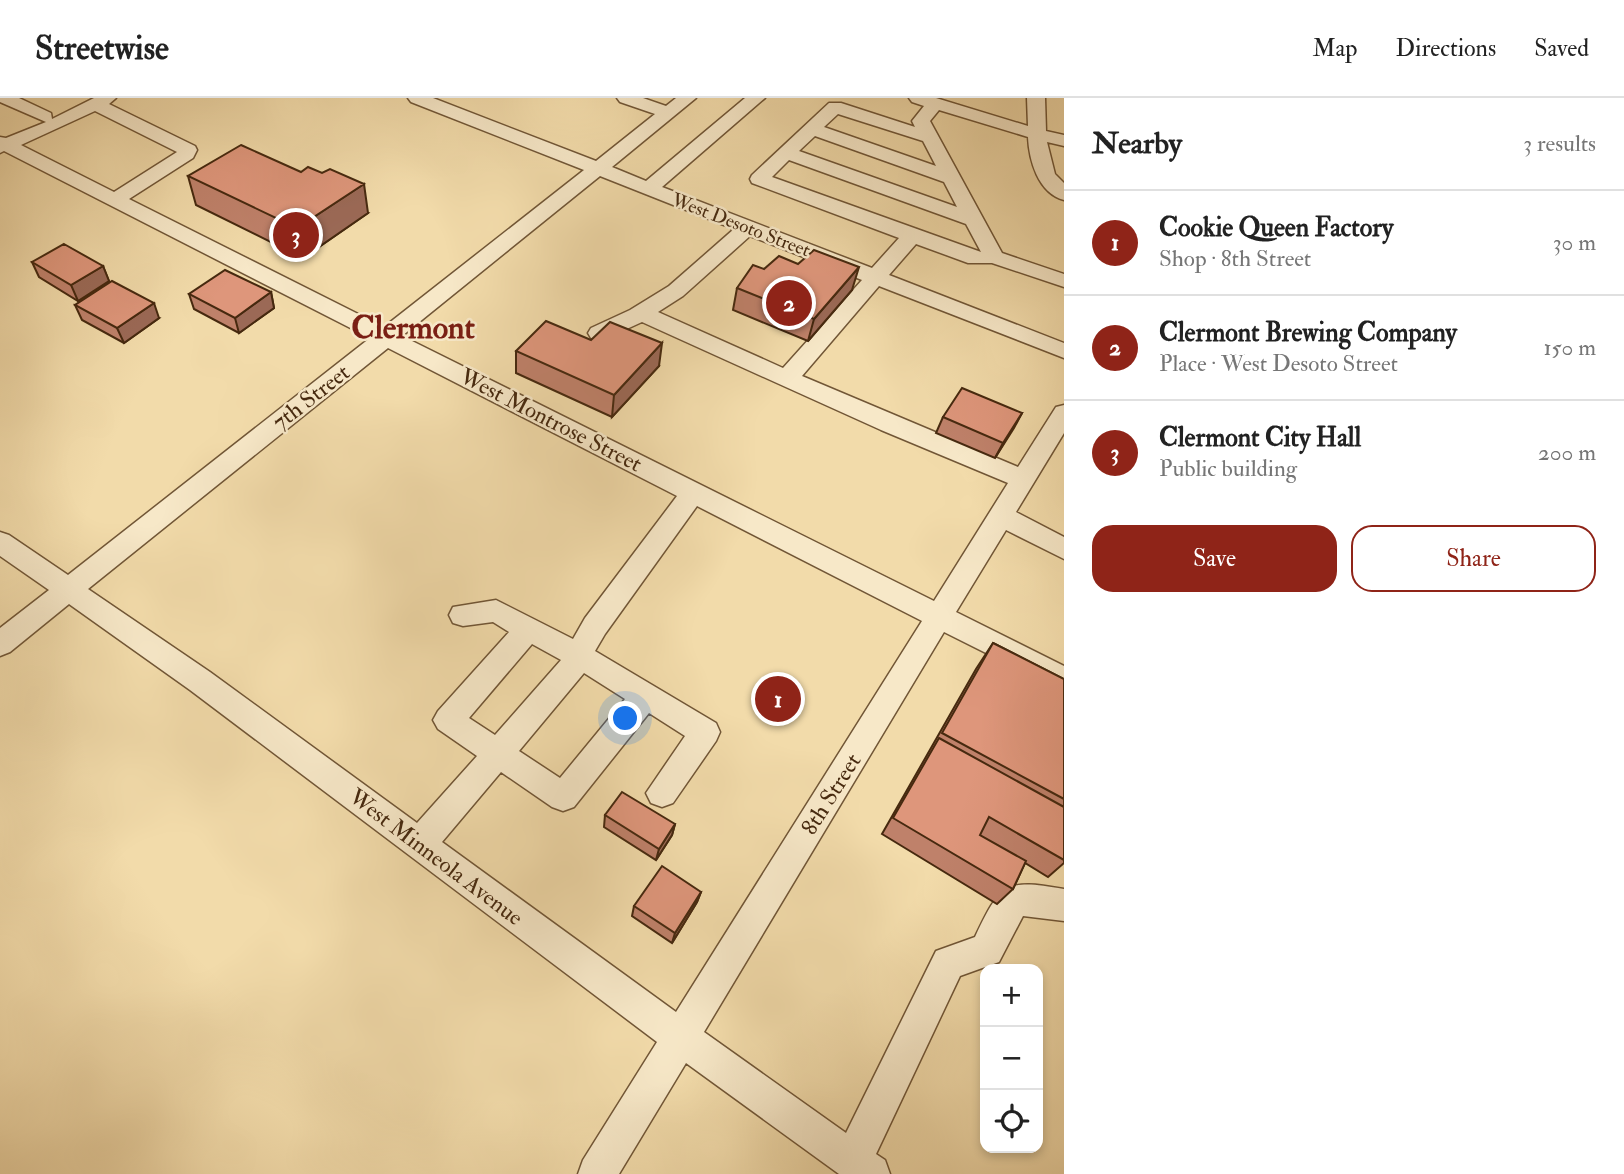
<!DOCTYPE html>
<meta charset="utf-8">
<style>
:root{--surface:#fff;--page:#f6f6f6;--text:#222;--muted:#767676;--line:#e0e0e0;--accent:#8f2418}
body{margin:0;font-family:"IM FELL Double Pica",serif;background:var(--page);color:var(--text)}
.controls{position:absolute;right:21px;bottom:21px;display:grid;overflow:hidden;border-radius:14px;box-shadow:0 4px 10px #0003}
.controls button{width:63px;height:63px;display:grid;place-items:center;padding:0;border:0;border-bottom:2px solid var(--line);background:var(--surface);color:var(--text);font:35px sans-serif}
.you{position:absolute;left:626px;top:621px;width:24px;height:24px;margin:-18px;border:5px solid #fff;border-radius:50%;background:#1a73e8;box-shadow:0 0 0 10px #1a73e833}
.badge{display:grid;place-items:center;width:46px;height:46px;border-radius:50%;background:var(--accent);color:#fff;font-size:23px;font-weight:700}
.pin{position:absolute;translate:-50% -50%;border:4px solid #fff;box-shadow:0 2px 7px #0006}
.list{margin:0;padding:0;list-style:none}
h2{display:flex;justify-content:space-between;align-items:center;height:91px;margin:0;padding:0 28px;font-size:30px}
h2 small{font-size:23px;font-weight:400;color:var(--muted)}
.list li{display:grid;grid-template-columns:46px 1fr auto;gap:21px;align-items:center;box-sizing:border-box;height:105px;padding:0 28px;border-top:2px solid var(--line)}
.list b{display:block;font-size:26px;white-space:nowrap}
.list p{margin:0;font-size:23px;white-space:nowrap;color:var(--muted)}
.list em{font-size:23px;font-style:normal;color:var(--muted)}
.actions{display:flex;gap:14px;padding:21px 28px}
.actions a{flex:1;padding:16px 0;border:2px solid var(--accent);border-radius:21px;text-align:center;font-size:24px;color:var(--accent)}
.actions .main{background:var(--accent);color:#fff}
.icon{flex:none;width:38px;height:38px;fill:none;stroke:currentColor;stroke-width:2;stroke-linecap:round;stroke-linejoin:round}
.map{position:relative;flex:none;width:1064px;height:1076px;overflow:hidden}
header{display:flex;align-items:center;gap:42px;box-sizing:border-box;height:98px;padding:0 35px;background:var(--surface);border-bottom:2px solid var(--line)}
header strong{font-size:33px}
nav{display:flex;gap:38px;margin-inline-start:auto;font-size:24px}
main{display:flex}
aside{flex:1;background:var(--surface)}
.map>svg:first-child{display:block}
.lines{fill:none;stroke-linecap:round;stroke-linejoin:round}
.minor-casing{stroke:#715636;stroke-width:3}
.minor{fill:#f7e8c8;fill-rule:evenodd}
.wall{fill:#bf816a;stroke:#46290f;stroke-width:2}
.shaded-wall{fill:#9b6956;stroke:#46290f;stroke-width:2}
.building{fill:#de967b;stroke:#46290f;stroke-width:2}
.labels{text-anchor:middle;dominant-baseline:central;stroke-width:5;stroke-linejoin:round;paint-order:stroke}
.far-street-label{font-size:19px;fill:#46290f;stroke:#f7e8c8}
.street-label{font-size:23px;fill:#46290f;stroke:#f7e8c8}
.far-town-label{font-size:32px;font-weight:bold;fill:#7a1f14;stroke:#f7e8c8}
</style>
<header>
<strong>Streetwise</strong>
<nav><a>Map</a><a>Directions</a><a>Saved</a></nav>
</header>
<main>
<div class="map">
<svg width="1064" height="1076" viewBox="0 0 1064 1076">
<rect width="100%" height="100%" fill="#f2dbaa"/>
<filter id="stains"><feTurbulence type="fractalNoise" baseFrequency=".00286" numOctaves="4"/><feColorMatrix values="0 0 0 0 .2 0 0 0 0 .09 0 0 0 0 .02 0 0 0 .5 -.17"/></filter>
<radialGradient id="worn" r=".72"><stop offset=".6" stop-color="#630" stop-opacity="0"/><stop offset="1" stop-color="#630" stop-opacity=".3"/></radialGradient>
<g class="lines">
<!-- minor casing -->
<g class="minor-casing">
<path id="minor" d="M 0,0 L 19,0 L 51,15 L 52,21 L 94,0 L 116,0 L 109,6 L 195,48 L 197,52 L 193,60 L 129,101 L 384,229 L 584,72 L 411,4 L 408,0 L 433,0 L 596,63 L 655,16 L 620,4 L 617,0 L 643,0 L 666,8 L 676,0 L 696,0 L 612,69 L 646,83 L 745,0 L 765,0 L 662,89 L 872,170 L 899,140 L 752,85 L 750,81 L 752,77 L 829,5 L 841,5 L 915,29 L 912,23 L 924,8 L 912,4 L 909,0 L 936,0 L 1028,28 L 1027,0 L 1045,0 L 1046,33 L 1064,37 L 1064,48 L 1047,44 L 1055,76 L 1064,85 L 1064,102 C 1038,95 1029,62 1028,39 L 939,12 L 930,23 L 1002,155 L 1064,176 L 1064,189 L 992,165 L 968,165 L 916,146 L 889,177 L 1064,245 L 1064,260 L 879,188 L 802,278 L 1018,369 L 1056,309 L 1064,307 L 1064,335 L 1016,414 L 1064,439 L 1064,461 L 1006,432 L 956,514 L 1064,568 L 1064,594 L 944,534 L 704,934 L 846,1035 L 936,853 L 975,839 C 1000,786 1005,780 1064,791 L 1064,823 L 1023,818 L 999,864 L 960,878 L 876,1056 L 885,1062 L 890,1076 L 839,1076 L 686,965 L 619,1076 L 578,1076 L 583,1062 L 657,944 L 190,592 L 69,506 L 10,554 L 0,558 L 0,530 L 49,492 L 0,458 L 0,434 L 9,437 L 68,477 L 370,240 L 4,53 L 0,55 L 0,39 L 6,40 L 46,24 L 0,4 ZM 95,13 L 177,54 L 114,94 L 21,47 ZM 838,16 L 923,43 L 936,68 L 824,29 ZM 815,38 L 944,84 L 957,109 L 799,53 ZM 789,62 L 966,126 L 981,154 L 772,79 ZM 600,78 L 734,131 L 669,188 L 630,212 L 591,230 L 588,235 L 591,240 L 607,240 L 642,224 L 881,332 L 1008,385 L 934,503 L 402,238 ZM 750,138 L 862,182 L 783,270 L 658,214 L 683,198 ZM 388,250 L 677,398 L 585,520 L 573,541 L 496,502 L 453,509 L 449,517 L 453,525 L 463,528 L 493,524 L 509,534 L 438,613 L 433,622 L 438,631 L 477,658 L 417,725 L 210,574 L 88,491 ZM 697,408 L 922,523 L 676,914 L 442,744 L 501,674 L 552,709 L 563,713 L 574,709 L 649,615 L 685,638 L 646,695 L 651,705 L 662,709 L 673,705 L 716,643 L 720,634 L 716,625 L 595,553 L 605,536 ZM 532,546 L 561,562 L 495,637 L 469,620 ZM 584,575 L 625,601 L 560,680 L 519,653 Z"/>
</g>
<!-- minor -->
<use href="#minor" class="minor"/>
</g>
<!-- wall -->
<path class="wall" d="M 188,78 L 368,115 L 303,160 L 196,107 Z
M 32,164 L 103,168 L 109,183 L 78,203 L 39,179 Z
M 798,166 L 852,192 L 808,243 L 733,212 L 737,190 L 764,171 Z
M 271,194 L 274,210 L 239,235 L 194,211 L 189,196 Z
M 75,207 L 159,220 L 124,245 L 82,222 Z
M 591,242 L 659,268 L 612,319 L 516,275 L 516,253 Z
M 1022,315 L 995,360 L 936,335 L 943,319 Z
M 993,545 L 1064,581 L 1064,765 L 1048,779 L 1025,765 L 1013,791 L 997,806 L 882,736 L 976,571 Z
M 605,717 L 675,726 L 672,737 L 656,762 L 604,729 Z
M 701,794 L 697,804 L 672,845 L 632,818 L 634,808 Z"/>
<!-- shaded-wall -->
<path class="shaded-wall" d="M 364,86 L 368,115 L 303,160 L 297,130 Z
M 103,168 L 109,183 L 78,203 L 71,187 Z
M 859,169 L 852,192 L 808,243 L 814,221 Z
M 271,194 L 274,210 L 239,235 L 235,220 Z
M 154,205 L 159,220 L 124,245 L 117,230 Z
M 662,245 L 659,268 L 612,319 L 614,297 Z
M 1022,315 L 1014,330 L 995,360 L 1003,345 Z
M 675,726 L 672,737 L 656,762 L 659,751 Z
M 701,794 L 697,804 L 672,845 L 675,835 Z"/>
<!-- building -->
<path class="building" d="M 241,47 L 301,74 L 308,69 L 322,75 L 330,71 L 364,86 L 297,130 L 188,78 Z
M 64,146 L 103,168 L 71,187 L 32,164 Z
M 814,152 L 859,169 L 814,221 L 737,190 L 753,167 L 764,171 L 779,158 L 798,166 Z
M 225,172 L 271,194 L 235,220 L 189,196 Z
M 112,183 L 154,205 L 117,230 L 75,207 Z
M 546,223 L 591,242 L 610,224 L 662,245 L 614,297 L 516,253 Z
M 962,290 L 1022,315 L 1003,345 L 943,319 Z
M 993,545 L 1064,581 L 1064,701 L 942,635 Z
M 939,640 L 1064,709 L 1064,762 L 989,719 L 980,737 L 1026,763 L 1013,791 L 893,720 Z
M 622,694 L 675,726 L 659,751 L 605,717 Z
M 662,768 L 701,794 L 675,835 L 634,808 Z"/>
<g class="labels">
<!-- far-street labels -->
<g class="far-street-label">
<text transform="translate(741 127) rotate(21)">West Desoto Street</text>
</g>
<!-- street labels -->
<g class="street-label">
<text transform="translate(311 299) rotate(-38)">7th Street</text>
<text transform="translate(551 322) rotate(27)">West Montrose Street</text>
<text transform="translate(831 696) rotate(-58)">8th Street</text>
<text transform="translate(436 759) rotate(37)">West Minneola Avenue</text>
</g>
<!-- far-town labels -->
<g class="far-town-label">
<text x="413" y="230">Clermont</text>
</g>
</g>
<rect width="100%" height="100%" filter="url(#stains)"/>
<rect width="100%" height="100%" fill="url(#worn)"/>
</svg>
<div class="controls">
<button>+</button>
<button>−</button>
<button><svg class="icon" aria-label="locate" viewBox="0 0 24 24"><circle cx="12" cy="12" r="6"/><path d="M12 2v4M12 18v4M2 12h4M18 12h4"/></svg></button>
</div>
<div class="you"></div>
<div class="pin badge" style="left:778px;top:601px">1</div>
<div class="pin badge" style="left:789px;top:205px">2</div>
<div class="pin badge" style="left:296px;top:137px">3</div>
</div>
<aside>
<h2>Nearby<small>3 results</small></h2>
<ul class="list">
<li><span class="badge">1</span><div><b>Cookie Queen Factory</b><p>Shop · 8th Street</p></div><em>30 m</em></li>
<li><span class="badge">2</span><div><b>Clermont Brewing Company</b><p>Place · West Desoto Street</p></div><em>150 m</em></li>
<li><span class="badge">3</span><div><b>Clermont City Hall</b><p>Public building</p></div><em>200 m</em></li>
</ul>
<div class="actions"><a class="main">Save</a><a>Share</a></div>
</aside>
</main>
